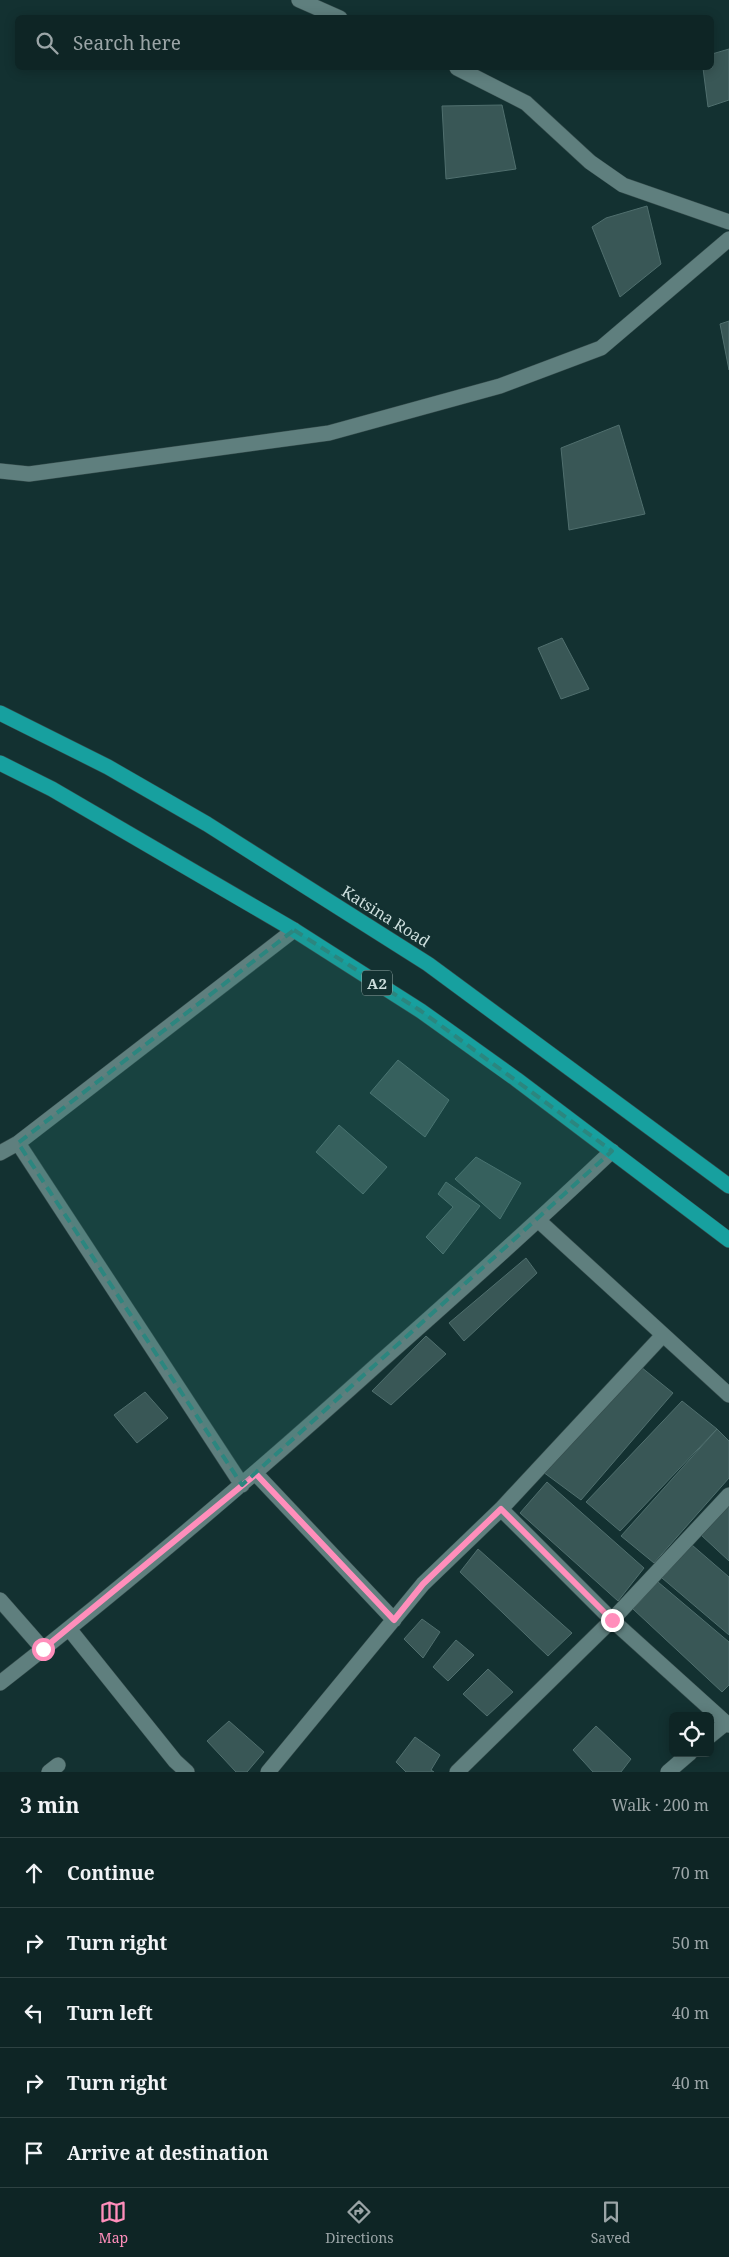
<!DOCTYPE html>
<meta charset="utf-8">
<style>
:root{--surface:#0e2525;--page:#1c3132;--text:#f1f3f6;--muted:#9ba5a7;--line:#2e4242;--accent:#ff8ebb}
body{margin:0;font-family:"Noto Serif",serif;background:var(--page);color:var(--text)}
.controls{position:absolute;right:15px;bottom:15px;display:grid;overflow:hidden;border-radius:8px;box-shadow:0 2px 12px #0003}
.controls button{width:45px;height:45px;display:grid;place-items:center;padding:0;border:0;border-bottom:1px solid var(--line);background:var(--surface);color:var(--text);font:25px sans-serif}
.stop{position:absolute;width:15px;height:15px;margin:-11px;border:4px solid #ff8ebb;border-radius:50%;background:#fff}
.stop.end{background:#ff8ebb;border-color:#fff;box-shadow:0 1px 5px #0008}
.list{margin:0;padding:0;list-style:none}
h2{display:flex;justify-content:space-between;align-items:center;height:65px;margin:0;padding:0 20px;font-size:21px}
h2 small{font-size:16px;font-weight:400;color:var(--muted)}
.list li{display:grid;grid-template-columns:32px 1fr auto;gap:15px;align-items:center;box-sizing:border-box;height:70px;padding:0 20px;border-top:1px solid var(--line)}
.list b{display:block;font-size:19px;white-space:nowrap}
.list em{font-size:16px;font-style:normal;color:var(--muted)}
.icon{flex:none;width:28px;height:28px;fill:none;stroke:currentColor;stroke-width:2;stroke-linecap:round;stroke-linejoin:round}
.map{position:relative;flex:none;width:729px;height:1772px;overflow:hidden}
.search{position:absolute;background:var(--surface);box-shadow:0 2px 12px #0003;left:15px;right:15px;top:15px;height:55px;display:flex;align-items:center;gap:12px;box-sizing:border-box;padding:0 18px;border-radius:8px;color:var(--muted);font-size:19px}
.sheet{height:415px;background:var(--surface)}
nav{display:flex;justify-content:space-around;align-items:center;box-sizing:border-box;height:70px;border-top:1px solid var(--line);background:var(--surface);font-size:14px;color:var(--muted)}
nav a{display:grid;justify-items:center;gap:2px}
nav .on{color:var(--accent)}
.map>svg:first-child{display:block}
.building{fill:#395756;stroke:#506f6e}
.lines{fill:none;stroke-linecap:round;stroke-linejoin:round}
.street-casing{stroke:#354c4c;stroke-width:16}
.highway-casing{stroke:#354c4c;stroke-width:16}
.street{stroke:#5f7f7e;stroke-width:15}
.highway{stroke:#17a09f;stroke-width:15}
.route{stroke:#ff8ebb;stroke-width:6}
.marked{fill:#2c867f;fill-opacity:0.2;stroke:#2c867f;stroke-width:4;stroke-dasharray:10 6;stroke-linejoin:round}
.labels{text-anchor:middle;dominant-baseline:central;stroke-width:5;stroke-linejoin:round;paint-order:stroke}
.shield{fill:#133131;stroke:#95aaa9;stroke-width:1}
.shield-label{font-size:15px;font-weight:bold;fill:#cddedd}
.street-label{font-size:16px;fill:#cddedd;stroke:#133131}
</style>
<div class="map">
<svg width="729" height="1772" viewBox="0 0 729 1772">
<rect width="100%" height="100%" fill="#133131"/>
<!-- building -->
<path class="building" d="M 729,49 L 729,100 L 708,107 L 703,68 L 712,68 L 712,54 Z
M 502,105 L 516,169 L 446,179 L 442,106 Z
M 647,206 L 661,264 L 620,297 L 592,227 L 606,218 Z
M 729,321 L 729,370 L 720,324 Z
M 619,425 L 645,514 L 569,530 L 561,448 Z
M 562,638 L 589,689 L 561,699 L 538,648 Z
M 398,1060 L 449,1100 L 425,1137 L 370,1093 Z
M 339,1125 L 387,1167 L 363,1194 L 316,1152 Z
M 476,1157 L 521,1183 L 500,1219 L 455,1179 Z
M 446,1182 L 480,1206 L 443,1254 L 426,1237 L 453,1207 L 438,1194 Z
M 526,1258 L 537,1273 L 464,1341 L 449,1323 Z
M 426,1336 L 446,1354 L 391,1405 L 372,1391 Z
M 641,1367 L 673,1393 L 581,1500 L 539,1469 Z
M 145,1392 L 168,1418 L 137,1443 L 114,1415 Z
M 682,1401 L 717,1429 L 620,1531 L 586,1502 Z
M 717,1429 L 729,1441 L 729,1478 L 654,1563 L 621,1536 Z
M 547,1482 L 644,1568 L 618,1601 L 520,1513 Z
M 729,1503 L 729,1561 L 701,1535 Z
M 692,1545 L 729,1577 L 729,1635 L 662,1578 Z
M 478,1549 L 572,1633 L 548,1656 L 460,1572 Z
M 658,1582 L 729,1642 L 729,1685 L 722,1692 L 633,1609 Z
M 422,1619 L 440,1632 L 423,1658 L 404,1639 Z
M 456,1640 L 474,1655 L 448,1681 L 433,1667 Z
M 488,1669 L 513,1692 L 487,1716 L 463,1694 Z
M 229,1721 L 264,1752 L 247,1772 L 236,1772 L 207,1741 Z
M 596,1726 L 631,1759 L 621,1772 L 593,1772 L 573,1750 Z
M 415,1737 L 440,1755 L 431,1770 L 434,1772 L 406,1772 L 396,1762 Z"/>
<g class="lines">
<!-- street casing -->
<g class="street-casing">
<path id="street" d="M 299,0 L 340,18
M 457,68 L 526,103 L 590,162 L 623,185 L 729,222
M 0,471 L 29,474 L 329,433 L 500,386 L 601,348 L 729,239
M 18,1143 L 242,1485
M 0,1153 L 18,1143 L 294,930
M 539,1221 L 729,1395
M 256,1474 L 394,1620
M 501,1509 L 612,1620 L 726,1723
M 0,1600 L 43,1649
M 70,1630 L 175,1761 L 187,1772
M 0,1683 C 131,1581 257,1473 380,1362 C 458,1293 536,1223 612,1151
M 710,1736 L 726,1723 L 729,1725
M 49,1772 L 58,1765
M 268,1772 L 423,1584 L 501,1509 L 663,1335
M 457,1772 L 612,1620 L 729,1495
M 668,1772 L 690,1753"/>
</g>
<!-- highway casing -->
<g class="highway-casing">
<path id="highway" d="M 0,713 L 108,767 L 207,824 L 428,964 L 729,1186
M 0,763 L 52,789 L 294,930 L 421,1011 L 516,1079 L 729,1240"/>
</g>
<!-- street -->
<use href="#street" class="street"/>
<!-- highway -->
<use href="#highway" class="highway"/>
</g>
<g class="lines">
<!-- route -->
<path class="route" d="M 43,1649 L 256,1474 L 394,1620 L 423,1584 L 501,1509 L 612,1620"/>
</g>
<!-- marked area -->
<path class="marked" d="M 294,930 L 421,1011 L 612,1151 L 242,1485 L 18,1143 Z"/>
<g class="labels">
<!-- shield labels -->
<rect class="shield" x="362" y="970.5" width="30" height="25" rx="4"/>
<g class="shield-label">
<text x="377" y="983">A2</text>
</g>
<!-- street labels -->
<g class="street-label">
<text transform="translate(386 916) rotate(32)">Katsina Road</text>
</g>
</g>
</svg>
<div class="controls">
<button><svg class="icon" aria-label="locate" viewBox="0 0 24 24"><circle cx="12" cy="12" r="6"/><path d="M12 2v4M12 18v4M2 12h4M18 12h4"/></svg></button>
</div>
<div class="stop" style="left:43px;top:1649px"></div>
<div class="stop end" style="left:612px;top:1620px"></div>
<div class="search"><svg class="icon" aria-label="search" viewBox="0 0 24 24"><circle cx="10" cy="10" r="6"/><path d="M15 15l6 6"/></svg>Search here</div>
</div>
<section class="sheet">
<h2>3 min<small>Walk · 200 m</small></h2>
<ul class="list">
<li><svg class="icon" aria-label="ahead" viewBox="0 0 24 24"><path d="M12 20V5M6 11l6-6 6 6"/></svg><div><b>Continue</b></div><em>70 m</em></li>
<li><svg class="icon" aria-label="right" viewBox="0 0 24 24"><path d="M7 20v-9h11M14 6l5 5-5 5"/></svg><div><b>Turn right</b></div><em>50 m</em></li>
<li><svg class="icon" aria-label="left" viewBox="0 0 24 24"><path d="M17 20v-9H6M10 6l-5 5 5 5"/></svg><div><b>Turn left</b></div><em>40 m</em></li>
<li><svg class="icon" aria-label="right" viewBox="0 0 24 24"><path d="M7 20v-9h11M14 6l5 5-5 5"/></svg><div><b>Turn right</b></div><em>40 m</em></li>
<li><svg class="icon" aria-label="arrive" viewBox="0 0 24 24"><path d="M6 21V4h12l-3 4 3 4H6"/></svg><div><b>Arrive at destination</b></div></li>
</ul>
</section>
<nav>
<a class="on"><svg class="icon" aria-label="map" viewBox="0 0 24 24"><path d="M3 6l6-2 6 2 6-2v14l-6 2-6-2-6 2zM9 4v14M15 6v14"/></svg>Map</a>
<a><svg class="icon" aria-label="directions" viewBox="0 0 24 24"><path d="M12 3l9 9-9 9-9-9zM9 14v-3h6M13 9l2 2-2 2"/></svg>Directions</a>
<a><svg class="icon" aria-label="saved" viewBox="0 0 24 24"><path d="M7 4h10v16l-5-4-5 4z"/></svg>Saved</a>
</nav>
